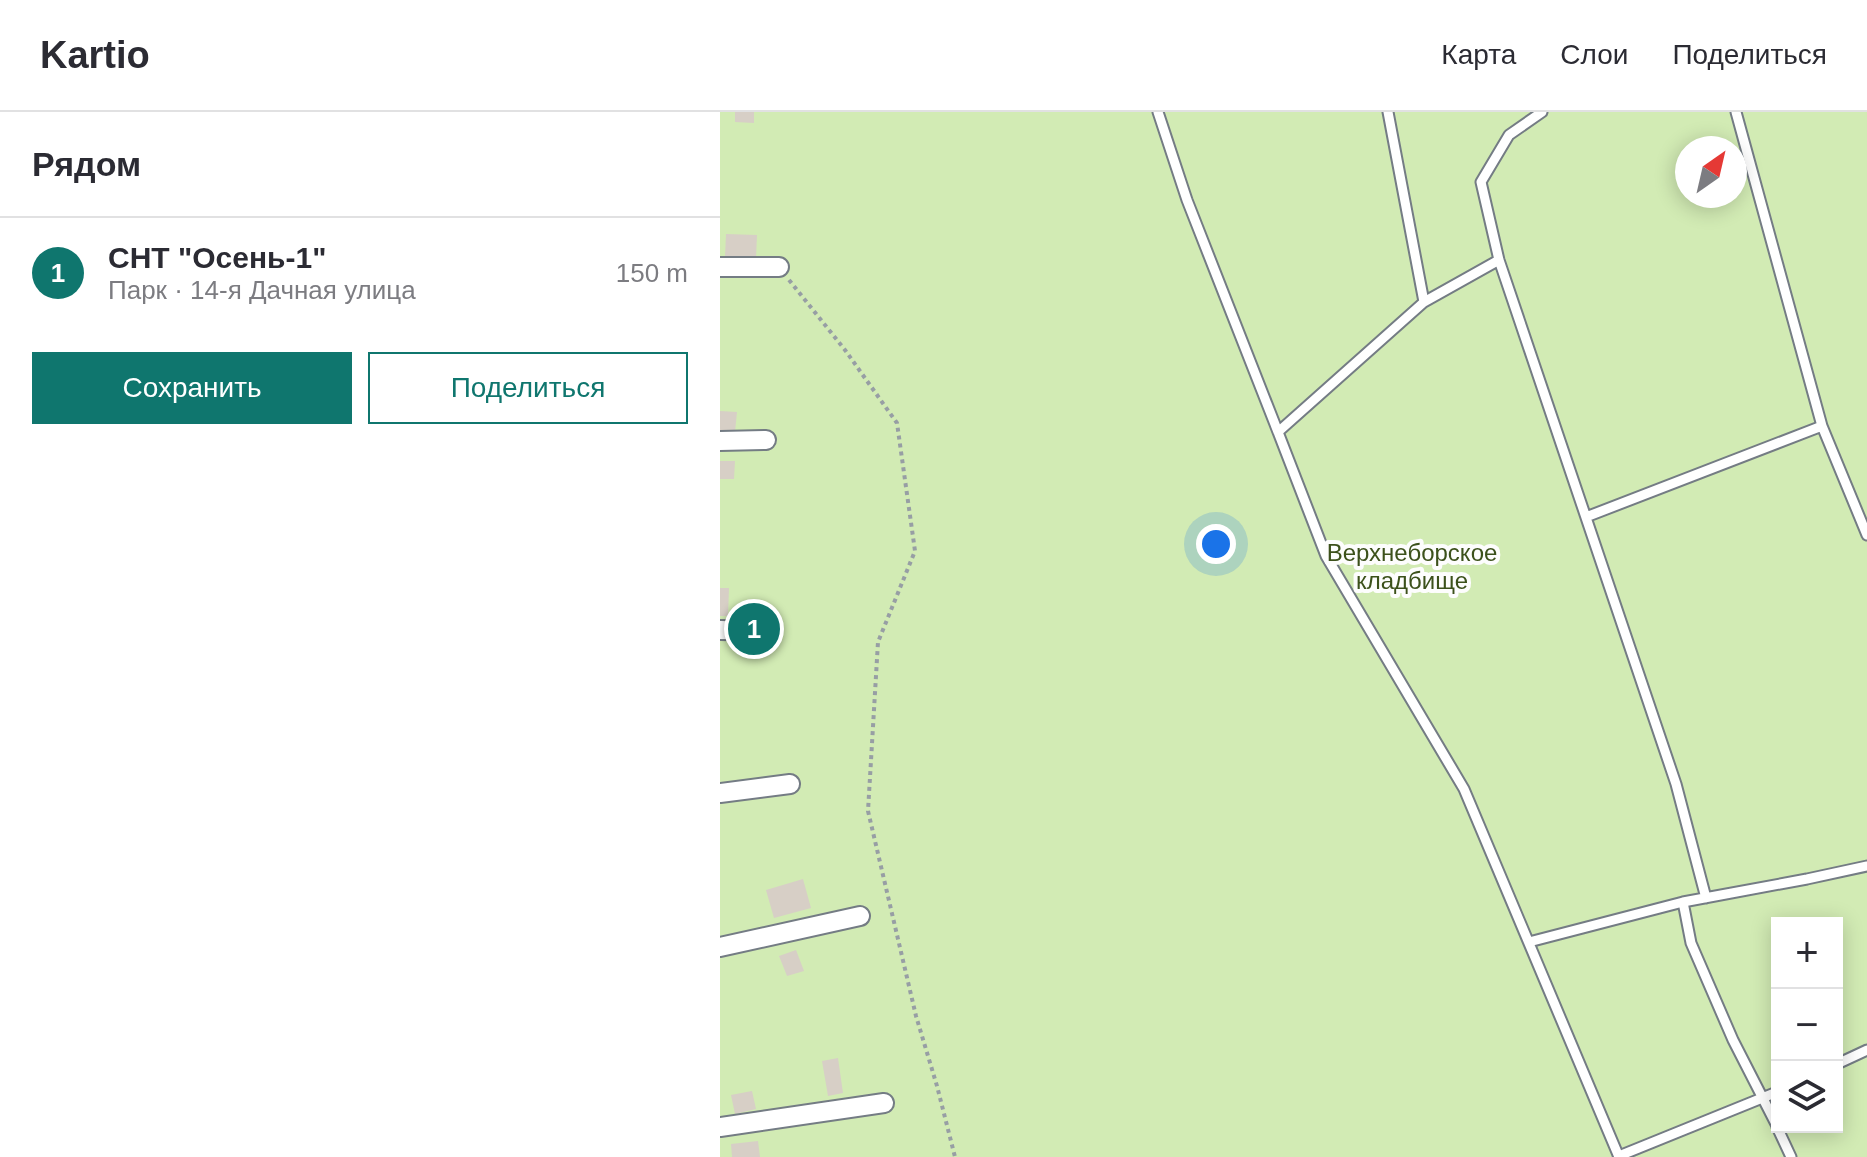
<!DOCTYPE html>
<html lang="ru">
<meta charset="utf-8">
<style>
:root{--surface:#fff;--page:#f2f2f3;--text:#2b2b33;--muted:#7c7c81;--line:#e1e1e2;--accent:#0f766e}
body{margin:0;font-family:Arial,sans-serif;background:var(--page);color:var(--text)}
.controls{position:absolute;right:24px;bottom:24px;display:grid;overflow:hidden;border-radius:0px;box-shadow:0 4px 20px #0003}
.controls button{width:72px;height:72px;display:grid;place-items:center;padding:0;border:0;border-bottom:2px solid var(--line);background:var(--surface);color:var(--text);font:40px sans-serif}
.compass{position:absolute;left:955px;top:24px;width:72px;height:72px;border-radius:50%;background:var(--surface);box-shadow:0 4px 20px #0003;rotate:34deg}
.you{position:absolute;left:496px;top:432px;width:28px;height:28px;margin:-20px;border:6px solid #fff;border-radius:50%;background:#1a73e8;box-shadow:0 0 0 12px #1a73e833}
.badge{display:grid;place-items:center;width:52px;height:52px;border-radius:50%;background:var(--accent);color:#fff;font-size:26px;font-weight:700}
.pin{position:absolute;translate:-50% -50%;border:4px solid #fff;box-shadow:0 2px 8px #0006}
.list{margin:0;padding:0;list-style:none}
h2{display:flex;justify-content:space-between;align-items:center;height:104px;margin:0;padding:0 32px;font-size:34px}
h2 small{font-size:26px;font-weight:400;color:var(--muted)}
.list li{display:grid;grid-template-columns:52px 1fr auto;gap:24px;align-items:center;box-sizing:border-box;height:112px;padding:0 32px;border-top:2px solid var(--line)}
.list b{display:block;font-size:30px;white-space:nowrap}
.list p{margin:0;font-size:26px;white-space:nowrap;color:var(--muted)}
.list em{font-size:26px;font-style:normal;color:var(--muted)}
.actions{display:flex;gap:16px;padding:24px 32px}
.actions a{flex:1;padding:18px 0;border:2px solid var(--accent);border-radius:0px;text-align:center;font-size:28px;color:var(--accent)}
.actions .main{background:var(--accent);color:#fff}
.icon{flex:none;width:44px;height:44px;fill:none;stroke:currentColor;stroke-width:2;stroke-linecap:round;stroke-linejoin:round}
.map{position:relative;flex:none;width:1147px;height:1045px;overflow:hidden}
header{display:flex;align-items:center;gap:48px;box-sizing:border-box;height:112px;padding:0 40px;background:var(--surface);border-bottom:2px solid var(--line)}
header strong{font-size:38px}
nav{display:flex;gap:44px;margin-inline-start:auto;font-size:28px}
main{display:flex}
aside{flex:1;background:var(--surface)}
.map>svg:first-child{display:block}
.green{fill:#d2ebb4;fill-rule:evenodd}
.building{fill:#d7cfc6}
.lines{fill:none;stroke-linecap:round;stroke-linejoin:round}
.service-casing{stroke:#747c84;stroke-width:13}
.minor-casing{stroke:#747c84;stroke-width:22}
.path{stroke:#979ea4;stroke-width:4;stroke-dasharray:4 4;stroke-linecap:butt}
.service{stroke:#fff;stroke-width:9}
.minor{stroke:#fff;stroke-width:18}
.labels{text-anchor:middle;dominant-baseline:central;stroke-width:8;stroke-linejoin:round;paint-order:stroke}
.park-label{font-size:24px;fill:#3c511b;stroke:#fdfdfd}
</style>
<header>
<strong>Kartio</strong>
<nav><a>Карта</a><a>Слои</a><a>Поделиться</a></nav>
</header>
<main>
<aside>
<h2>Рядом<small></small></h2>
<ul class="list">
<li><span class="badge">1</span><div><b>СНТ &quot;Осень-1&quot;</b><p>Парк · 14-я Дачная улица</p></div><em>150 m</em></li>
</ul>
<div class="actions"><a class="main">Сохранить</a><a>Поделиться</a></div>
</aside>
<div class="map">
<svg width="1147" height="1045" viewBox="0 0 1147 1045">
<rect width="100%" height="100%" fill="#e8f1fa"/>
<!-- green -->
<path class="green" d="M 0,0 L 1147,0 L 1147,1045 L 0,1045 ZM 967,36 L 1015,36 L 1015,84 L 967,84 ZM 1057,811 L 1117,811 L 1117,1015 L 1057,1015 Z"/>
<!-- building -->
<path class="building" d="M 15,0 L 34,0 L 34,11 L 15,10 Z
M 6,122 L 37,123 L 36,146 L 5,145 Z
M 0,299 L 17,300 L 15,320 L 0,319 Z
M 0,349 L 15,349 L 14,367 L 0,367 Z
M 0,476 L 9,476 L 8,504 L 0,504 Z
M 83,767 L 91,796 L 54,806 L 46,778 Z
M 76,838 L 84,859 L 67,864 L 59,844 Z
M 118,946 L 123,981 L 108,984 L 102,949 Z
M 32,979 L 36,997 L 15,1002 L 11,983 Z
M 38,1029 L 40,1045 L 12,1045 L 11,1032 Z"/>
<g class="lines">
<!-- service casing -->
<g class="service-casing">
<path id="service" d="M 438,0 L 467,88 L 558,320
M 668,0 L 704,190 L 558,320 L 606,444 L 744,677 L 899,1045
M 822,0 L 789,23 L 761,70 L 779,148 L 956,672 L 986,786
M 1016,0 L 1102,314 L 1147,423
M 704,190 L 779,148
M 866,405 L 1102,314
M 963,790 L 971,831 L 1013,928 L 1057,1014
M 809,830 L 963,790 L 1087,767 L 1147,754
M 1117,952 L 1147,938
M 1057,1015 L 1071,1045
M 899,1044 L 1057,980"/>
</g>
<!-- minor casing -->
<g class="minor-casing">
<path id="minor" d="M 0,155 L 59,155
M 0,329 L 46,328
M 0,518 L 50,519
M 0,681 L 70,672
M 0,835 L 140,804
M 0,1015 L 164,991"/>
</g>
<!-- path -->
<path class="path" d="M 69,168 L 125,238 L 177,311 L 195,439 L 158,530 L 148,699 L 196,904 L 217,974 L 235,1045"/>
<!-- service -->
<use href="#service" class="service"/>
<!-- minor -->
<use href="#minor" class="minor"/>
</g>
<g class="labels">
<!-- park labels -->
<g class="park-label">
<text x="692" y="440">Верхнеборское<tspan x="692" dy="28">кладбище</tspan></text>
</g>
</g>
</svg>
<div class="controls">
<button>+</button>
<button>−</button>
<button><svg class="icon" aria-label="layers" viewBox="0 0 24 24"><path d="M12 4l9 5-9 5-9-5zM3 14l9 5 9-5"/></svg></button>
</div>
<svg class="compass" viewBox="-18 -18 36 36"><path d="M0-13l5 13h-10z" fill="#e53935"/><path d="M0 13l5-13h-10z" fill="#7c7c81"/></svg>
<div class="you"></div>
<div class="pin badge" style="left:34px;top:517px">1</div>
</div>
</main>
